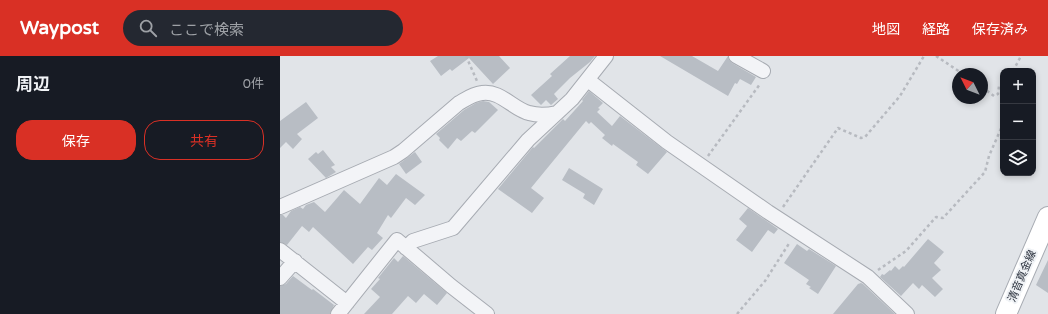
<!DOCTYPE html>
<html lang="ja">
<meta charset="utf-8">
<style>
:root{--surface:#171b24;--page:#242831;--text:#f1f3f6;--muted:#9ea1a6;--line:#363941;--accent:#d93025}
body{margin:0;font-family:"Varela Round","Noto Sans JP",sans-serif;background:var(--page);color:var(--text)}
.controls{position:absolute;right:12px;top:12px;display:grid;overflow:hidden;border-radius:8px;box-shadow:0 2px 6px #0003}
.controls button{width:36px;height:36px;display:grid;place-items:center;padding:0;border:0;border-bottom:1px solid var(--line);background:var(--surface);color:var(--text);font:20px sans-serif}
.compass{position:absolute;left:672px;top:12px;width:36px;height:36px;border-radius:50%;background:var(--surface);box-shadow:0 2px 6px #0003;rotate:312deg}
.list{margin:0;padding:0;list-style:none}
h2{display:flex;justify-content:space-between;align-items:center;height:52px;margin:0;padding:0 16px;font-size:17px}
h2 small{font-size:13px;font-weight:400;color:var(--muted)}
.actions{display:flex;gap:8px;padding:12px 16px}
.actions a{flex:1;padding:9px 0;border:1px solid var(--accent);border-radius:16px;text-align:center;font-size:14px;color:var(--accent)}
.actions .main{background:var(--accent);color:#fff}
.icon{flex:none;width:22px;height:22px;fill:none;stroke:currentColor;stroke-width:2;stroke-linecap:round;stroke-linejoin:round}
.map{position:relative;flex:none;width:768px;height:258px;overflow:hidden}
header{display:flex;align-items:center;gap:24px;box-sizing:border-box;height:56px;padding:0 20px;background:var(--accent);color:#fff}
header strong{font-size:19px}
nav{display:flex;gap:22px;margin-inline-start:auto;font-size:14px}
.search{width:280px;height:36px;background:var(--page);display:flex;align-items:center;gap:10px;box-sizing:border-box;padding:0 14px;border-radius:22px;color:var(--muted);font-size:15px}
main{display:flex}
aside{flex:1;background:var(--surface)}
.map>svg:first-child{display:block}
.building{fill:#b8bdc4}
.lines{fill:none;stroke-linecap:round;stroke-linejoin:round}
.minor-casing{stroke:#a7abb2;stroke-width:16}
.secondary-casing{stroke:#a7abb2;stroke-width:22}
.path{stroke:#b7bac0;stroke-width:2.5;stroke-dasharray:3 3;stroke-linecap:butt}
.minor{stroke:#f3f4f7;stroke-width:14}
.secondary{stroke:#fff;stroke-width:20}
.labels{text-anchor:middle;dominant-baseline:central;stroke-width:4;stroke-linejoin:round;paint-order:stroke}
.street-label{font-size:11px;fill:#2b323e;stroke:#f0f3f6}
</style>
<header>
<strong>Waypost</strong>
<div class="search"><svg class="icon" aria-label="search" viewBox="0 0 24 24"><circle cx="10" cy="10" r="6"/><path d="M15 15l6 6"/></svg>ここで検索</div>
<nav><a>地図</a><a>経路</a><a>保存済み</a></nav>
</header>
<main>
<aside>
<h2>周辺<small>0件</small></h2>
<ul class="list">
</ul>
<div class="actions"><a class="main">保存</a><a>共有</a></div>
</aside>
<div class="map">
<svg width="768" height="258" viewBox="0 0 768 258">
<rect width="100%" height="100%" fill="#e1e4e8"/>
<!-- building -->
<path class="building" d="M 158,0 L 219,0 L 230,12 L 213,28 L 189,2 L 172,15 L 170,13 L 161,20 L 150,5 Z
M 290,0 L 315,0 L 310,6 L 290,22 L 274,38 L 278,43 L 271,49 L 266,44 L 261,49 L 251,39 L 272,20 L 270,18 Z
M 380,0 L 412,0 L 438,15 L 448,0 L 449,4 L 452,7 L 476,21 L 471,29 L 460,23 L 457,28 L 455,27 L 448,40 Z
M 309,35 L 323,47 L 318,52 L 320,53 L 317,56 L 332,70 L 340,60 L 387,96 L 368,118 L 356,109 L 358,106 L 333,88 L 332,90 L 322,82 L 325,79 L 311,66 L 309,68 L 306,65 L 251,132 L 264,142 L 252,157 L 218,133 L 253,91 L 254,92 L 283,63 L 285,65 L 303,45 L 302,44 Z
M 203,45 L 209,46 L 218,54 L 195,77 L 192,75 L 181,85 L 177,82 L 168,93 L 159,84 L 160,82 L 156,78 L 184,54 L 196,47 Z
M 26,46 L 38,62 L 17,78 L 22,83 L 13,93 L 6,86 L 0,92 L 0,65 Z
M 43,94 L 55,109 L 51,111 L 56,116 L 46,122 L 28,103 L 36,96 L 38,98 Z
M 135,96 L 142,106 L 126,118 L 119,108 Z
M 289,112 L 323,133 L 314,149 L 303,142 L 305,138 L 282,124 Z
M 116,118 L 145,139 L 135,149 L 126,142 L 111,162 L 108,159 L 97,177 L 103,182 L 92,194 L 88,191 L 73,208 L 33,171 L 29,176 L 22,170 L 7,189 L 0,186 L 0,159 L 3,159 L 6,162 L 11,155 L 20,151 L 23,153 L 26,149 L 34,146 L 45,156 L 64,134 L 80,148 L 99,122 L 107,129 Z
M 468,152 L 498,173 L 494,178 L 488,174 L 472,196 L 456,184 L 467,170 L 459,163 Z
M 648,183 L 664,196 L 654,207 L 661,214 L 652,222 L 663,233 L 655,241 L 642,229 L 639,233 L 633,227 L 621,240 L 600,221 L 602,218 L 604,219 L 610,214 L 611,215 L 615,210 L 619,214 L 623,210 L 624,211 Z
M 517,188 L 527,195 L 529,193 L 556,210 L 538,238 L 529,232 L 531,231 L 526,228 L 529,224 L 504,207 Z
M 123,200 L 167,237 L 157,249 L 144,238 L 136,247 L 128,240 L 112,258 L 84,258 L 100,241 L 91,233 L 100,223 L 98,222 L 114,202 L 118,206 Z
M 768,204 L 768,237 L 756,229 Z
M 13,220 L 32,234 L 33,233 L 54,249 L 50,258 L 0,258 L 0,230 L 6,228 Z
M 581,227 L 583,228 L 615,258 L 553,258 L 578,228 Z"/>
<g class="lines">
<!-- minor casing -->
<g class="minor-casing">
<path id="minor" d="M 456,0 L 483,15
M 308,24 L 387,86 L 488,156 L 588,221 L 627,258
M 0,151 L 114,101 L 123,95 L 179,47 C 186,43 193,38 202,37 C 220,34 233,53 249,57 C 259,60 268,59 277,57
M 126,192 L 133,185 L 173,172 L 248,84 L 292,43 L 326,0
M 0,194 L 67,247
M 0,222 L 15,205
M 58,258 L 117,184 L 171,230 L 207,258"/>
</g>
<!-- secondary casing -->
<g class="secondary-casing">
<path id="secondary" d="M 726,258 L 768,161"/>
</g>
<!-- path -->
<path class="path" d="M 186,0 L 197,25
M 656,0 L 683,18
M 733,15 L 741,0
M 702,31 L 714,40 L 718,38 L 719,30 L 723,30
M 428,100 L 480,28
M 503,151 L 558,72 L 581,82 L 585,81 L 620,40 L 644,0
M 598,214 L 626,195 L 656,161 L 663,162 L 705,116 L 709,100 L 723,68
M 457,258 L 485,225 L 510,186"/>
<!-- minor -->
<use href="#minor" class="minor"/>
<!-- secondary -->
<use href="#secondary" class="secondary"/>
</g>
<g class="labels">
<!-- street labels -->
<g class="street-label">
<text transform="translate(742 220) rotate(-67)">清音真金線</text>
</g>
</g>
</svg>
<div class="controls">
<button>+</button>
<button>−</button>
<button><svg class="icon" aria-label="layers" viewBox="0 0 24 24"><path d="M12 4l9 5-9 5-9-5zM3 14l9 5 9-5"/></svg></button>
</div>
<svg class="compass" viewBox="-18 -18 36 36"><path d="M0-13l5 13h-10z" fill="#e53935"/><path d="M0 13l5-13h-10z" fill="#9ea1a6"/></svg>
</div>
</main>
